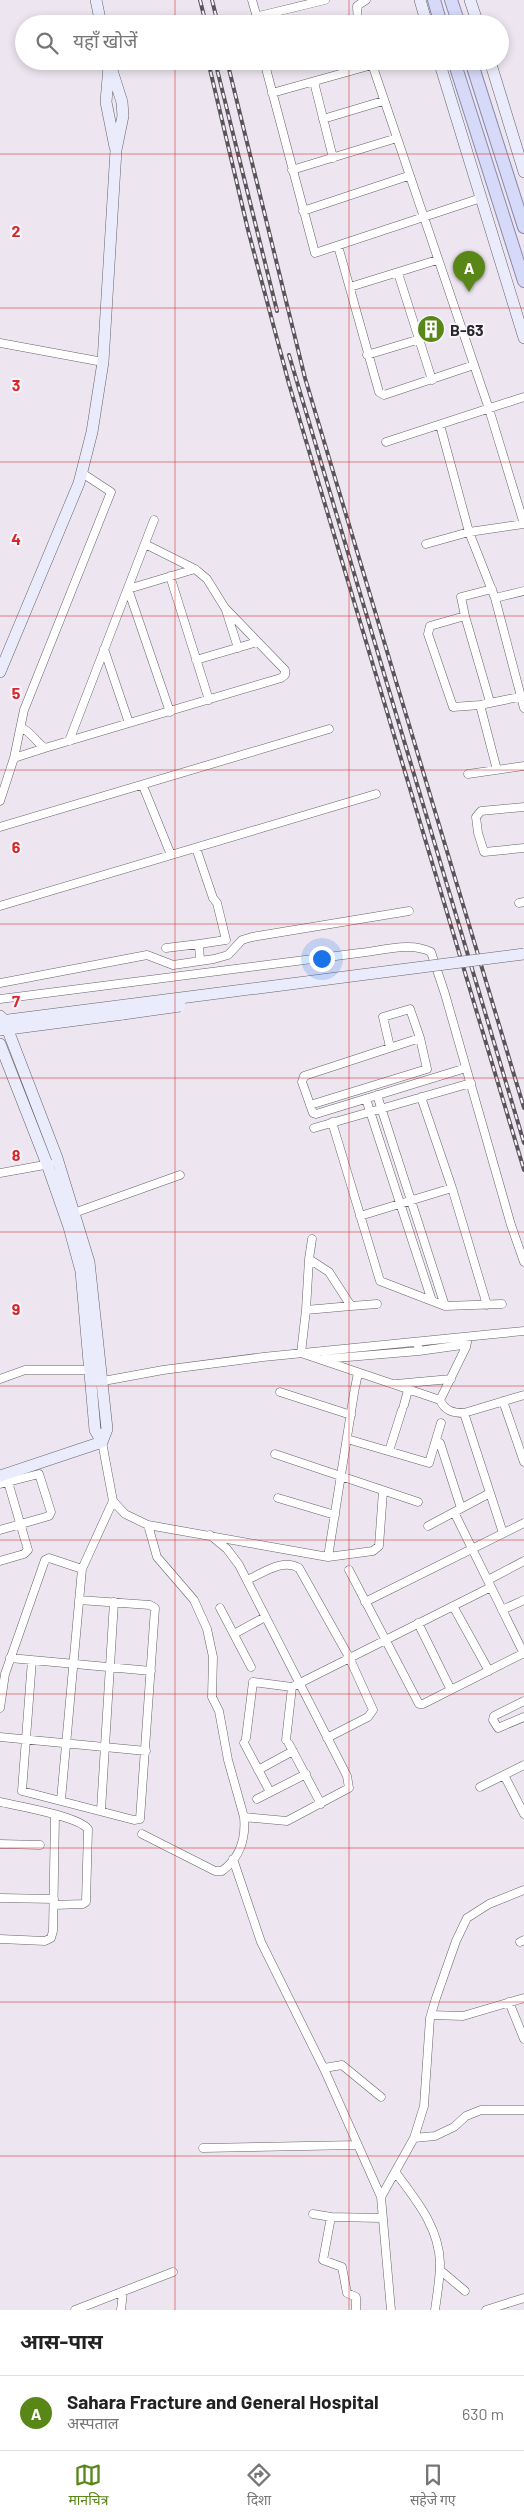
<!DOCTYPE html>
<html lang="hi">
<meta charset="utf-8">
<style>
:root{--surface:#fff;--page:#f2f2f2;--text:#222;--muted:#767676;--line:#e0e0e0;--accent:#588718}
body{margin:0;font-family:Barlow,"Noto Sans Devanagari",sans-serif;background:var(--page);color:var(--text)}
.you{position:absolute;left:321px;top:958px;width:18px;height:18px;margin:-12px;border:4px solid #fff;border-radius:50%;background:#1a73e8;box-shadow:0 0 0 8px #1a73e833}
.badge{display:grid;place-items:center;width:32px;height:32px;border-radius:50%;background:var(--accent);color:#fff;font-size:16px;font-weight:700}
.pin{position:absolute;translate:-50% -41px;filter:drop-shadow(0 1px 2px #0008)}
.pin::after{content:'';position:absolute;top:26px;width:18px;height:15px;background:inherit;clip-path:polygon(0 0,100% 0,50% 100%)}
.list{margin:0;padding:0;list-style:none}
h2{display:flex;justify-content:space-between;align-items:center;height:65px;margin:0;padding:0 20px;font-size:21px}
h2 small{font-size:16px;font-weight:400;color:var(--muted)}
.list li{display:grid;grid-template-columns:32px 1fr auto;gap:15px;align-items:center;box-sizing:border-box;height:75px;padding:0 20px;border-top:1px solid var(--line)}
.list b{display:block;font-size:19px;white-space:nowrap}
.list p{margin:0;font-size:16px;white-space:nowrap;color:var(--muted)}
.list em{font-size:16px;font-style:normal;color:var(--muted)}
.icon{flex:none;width:28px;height:28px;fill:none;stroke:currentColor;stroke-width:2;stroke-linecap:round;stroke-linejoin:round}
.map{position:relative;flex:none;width:524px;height:2310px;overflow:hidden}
.search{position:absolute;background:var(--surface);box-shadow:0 2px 8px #0003;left:15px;right:15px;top:15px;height:55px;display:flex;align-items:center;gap:12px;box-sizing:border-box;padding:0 18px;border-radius:28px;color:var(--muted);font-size:19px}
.sheet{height:140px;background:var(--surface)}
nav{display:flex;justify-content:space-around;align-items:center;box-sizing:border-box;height:70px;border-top:1px solid var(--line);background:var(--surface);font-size:14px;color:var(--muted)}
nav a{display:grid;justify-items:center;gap:2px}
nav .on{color:var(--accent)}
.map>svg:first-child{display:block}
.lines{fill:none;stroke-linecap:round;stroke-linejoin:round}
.street-casing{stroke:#67626a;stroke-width:9}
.secondary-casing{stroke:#67626a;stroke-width:12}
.primary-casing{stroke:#888aac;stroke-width:14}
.street{stroke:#fff;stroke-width:8}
.secondary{stroke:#ebecfb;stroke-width:11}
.primary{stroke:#d6d9f7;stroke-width:12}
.rail-casing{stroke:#59565a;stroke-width:4}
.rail{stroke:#faf4fd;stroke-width:2;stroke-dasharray:5.5;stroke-linecap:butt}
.secondary-bridge-casing{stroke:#67626a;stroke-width:12;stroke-linecap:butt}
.secondary-bridge{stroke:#ebecfb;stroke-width:11}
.grid{fill:none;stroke:#d62828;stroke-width:1;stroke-opacity:0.55}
.labels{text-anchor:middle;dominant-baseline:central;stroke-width:4;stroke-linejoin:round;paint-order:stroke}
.poi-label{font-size:16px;font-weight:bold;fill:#2a282b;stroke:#faf4fd;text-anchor:start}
.grid-label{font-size:16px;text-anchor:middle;font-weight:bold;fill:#d62828;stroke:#faf4fd;stroke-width:4;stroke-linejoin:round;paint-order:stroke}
</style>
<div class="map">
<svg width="524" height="2310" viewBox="0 0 524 2310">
<rect width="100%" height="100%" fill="#ede6f0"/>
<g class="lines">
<!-- street casing -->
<g class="street-casing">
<path id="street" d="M 252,0 L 256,14 L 259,16 L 325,0
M 358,24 L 357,6 L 366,0
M 264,61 L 315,253 L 481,198
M 371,61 L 489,409 L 524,524
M 314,82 L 333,158
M 272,93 L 372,65
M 323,119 L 383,101
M 292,170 L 397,138
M 303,211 L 408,176
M 338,246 L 379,392 L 384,395 L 474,365
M 398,273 L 432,380
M 350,287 L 437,260
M 0,343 L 103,362
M 367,355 L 420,339
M 440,425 L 469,532 L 495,598 L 524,708
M 386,442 L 524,397
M 426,544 L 469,532 L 524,524
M 170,576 L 209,700
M 495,598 L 524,591
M 226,610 L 238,648
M 465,616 L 461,597 L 492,589
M 104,649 L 129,723
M 196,660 L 257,642
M 490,702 L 465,616 L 430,626 L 428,634 L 453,707 L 480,705 L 524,696
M 480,705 L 497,770
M 170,712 L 128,589 L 195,569
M 69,741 L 154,520
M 45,748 L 281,678 L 285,675 L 285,670 L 225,608 L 207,579 L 195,569 L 145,544
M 14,758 L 45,748 C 36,742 31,732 22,728
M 468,774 L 524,766
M 143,786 L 171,855
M 0,801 L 14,758 L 24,710 L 111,492 L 82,473
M 524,807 L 481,811 L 476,817 L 478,833 L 484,852 L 524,848
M 0,827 L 329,729
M 196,848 L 213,898 L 217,903 L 226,940 L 199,944 L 200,961
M 519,903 L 524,902
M 0,906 L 376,794
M 166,948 L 199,944
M 0,983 L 147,955 L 173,965 L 214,959 L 228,955 L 242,940 L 252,937 L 409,911
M 0,999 L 359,953 C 381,951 411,941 431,952 L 445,994 L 511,1225 L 524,1262
M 420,1038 L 304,1076 L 302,1082 L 313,1113 L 316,1114 L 466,1068
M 377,1095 L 445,1306
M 421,1097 L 452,1188 L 487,1305
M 366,1099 L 432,1301
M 310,1105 L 427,1069 L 420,1038 L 410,1009 L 383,1017 L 390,1047
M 332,1122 L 380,1281 L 445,1306 L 502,1304
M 314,1128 L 471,1083
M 0,1173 L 50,1164
M 71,1214 L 180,1175
M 360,1216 L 452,1188
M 312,1239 L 309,1259 L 329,1272 L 351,1306 L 377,1304
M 309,1259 L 306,1310 L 351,1306
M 306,1310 L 301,1353 L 440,1400 C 445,1411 453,1413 464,1413 L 524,1395
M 418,1346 L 419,1351 L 462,1345 L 466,1347 L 468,1337
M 324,1359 L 419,1351
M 0,1379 L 25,1370 L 90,1370
M 98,1382 L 163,1370 L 263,1357 L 524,1331
M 396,1384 L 451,1379
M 355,1388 L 358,1373
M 280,1392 L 351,1415
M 440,1400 L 466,1347
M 503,1401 L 524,1462
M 404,1405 L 408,1390
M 464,1413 L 503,1533
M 347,1439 L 429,1463 L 441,1423
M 102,1442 L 113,1501 L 125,1514 L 148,1525 L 328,1557 L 373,1551 L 379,1546 L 383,1491
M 440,1443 L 461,1508
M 389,1451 L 402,1410
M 275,1454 L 418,1502
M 0,1484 L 39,1474 L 51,1512 L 49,1516 L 0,1530
M 278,1498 L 335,1515
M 454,1512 L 524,1654
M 148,1525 L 157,1557 L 194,1600 L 207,1629 L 213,1657 L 212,1697 L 219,1711 L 228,1760 L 244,1817
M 428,1526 L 490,1493
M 328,1557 L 354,1393
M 0,1561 L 24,1554 L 28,1550 L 8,1482
M 349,1570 L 419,1704 L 423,1704 L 524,1653
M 247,1580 C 263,1573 283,1558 299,1568 L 349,1657 L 373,1710 L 368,1717 L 327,1738
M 488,1580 L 524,1561
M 365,1602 L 524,1523
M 453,1606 L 489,1671
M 220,1608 L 251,1667
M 502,1610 L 524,1600
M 418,1623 L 451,1690
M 234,1634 L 265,1617
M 10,1658 L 151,1671
M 32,1660 L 22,1791 L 134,1820 L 140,1819 L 155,1608 L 150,1605 L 79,1600
M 524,1701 L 494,1716 L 493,1720 L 498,1728 L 524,1717
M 0,1708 L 5,1674 L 45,1560 L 49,1558 L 82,1569
M 0,1737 L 146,1751
M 246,1738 L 253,1682 L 292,1687 L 491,1587
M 286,1740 L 292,1687
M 244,1743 L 270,1792
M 289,1744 L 321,1804
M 258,1770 L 293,1751
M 504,1775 L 524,1814
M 480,1787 L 524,1765
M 257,1799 L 306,1774
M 61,1800 L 82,1569 L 113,1501
M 0,1802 C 18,1806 78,1816 88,1829 L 86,1902 L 83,1904 L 54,1905
M 101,1810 L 114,1602
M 142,1834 L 215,1871 L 222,1871 C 240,1858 246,1838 244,1817 L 287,1821 L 349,1788 L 347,1776 L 239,1565 L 227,1549 L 210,1535
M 0,1844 L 40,1845
M 233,1859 L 261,1942 L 325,2071 L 381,2197
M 0,1898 L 54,1899
M 0,1939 L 45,1941 L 51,1938 L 53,1931 L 55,1815
M 520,1942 L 524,1940
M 509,2002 L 524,2039
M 431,2015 L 463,2016 L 524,1998
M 324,2068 L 342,2065 L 381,2097
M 414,2138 L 435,2136 L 454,2127 L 466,2116 L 481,2110 L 524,2110
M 203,2148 L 357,2145
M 396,2173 C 416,2200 439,2227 440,2263 C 440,2279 437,2295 435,2310
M 313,2214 L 331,2217 L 382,2218
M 331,2217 L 323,2260 L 342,2267 L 347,2293 L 356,2297 L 356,2310
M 440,2270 L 465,2291
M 75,2310 L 173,2272
M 121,2310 L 123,2292
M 391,2310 L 381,2197 L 414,2138 L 424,2106 L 430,2018 L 436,1998 L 456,1941 L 467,1918 L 489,1904 L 524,1890
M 486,2310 L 524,2298"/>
</g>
<!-- secondary casing -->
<g class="secondary-casing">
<path id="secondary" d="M 96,0 L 101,24
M 420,0 L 427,24
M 470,0 L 478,24
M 439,61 L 524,338
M 490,61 L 524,172
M 109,66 L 106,102 L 115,147
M 0,672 L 79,483 L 92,432 L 103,362 L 116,150 L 123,116 L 122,102 L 109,61
M 0,1016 L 4,1020 L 57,1158 L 89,1262 L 107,1429 L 102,1442 L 0,1476
M 0,1021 L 118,1006
M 1,1030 L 123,1014
M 0,1044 L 47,1164 L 69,1227 L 81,1271 L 95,1430 L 102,1442"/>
</g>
<!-- primary casing -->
<g class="primary-casing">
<path id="primary" d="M 434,0 L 441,24
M 451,0 L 459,24
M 454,61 L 524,281
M 471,61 L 524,227"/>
</g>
<!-- street -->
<use href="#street" class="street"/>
<!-- secondary -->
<use href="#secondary" class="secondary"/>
<!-- primary -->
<use href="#primary" class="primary"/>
<!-- rail casing -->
<g class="rail-casing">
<path id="rail" d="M 200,0 L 206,24
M 212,0 L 218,24
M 208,61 L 248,230 L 289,384 L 524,1170
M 215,61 L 277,311
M 227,61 L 305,378 L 524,1108
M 289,355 L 524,1143"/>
</g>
<!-- rail -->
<use href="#rail" class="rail"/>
<!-- secondary-bridge casing -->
<g class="secondary-bridge-casing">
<path id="secondary-bridge" d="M 118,1006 L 524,954
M 123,1014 L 180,1006"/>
</g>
<!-- secondary-bridge -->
<use href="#secondary-bridge" class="secondary-bridge"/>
</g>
<!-- grid -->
<path class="grid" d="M 175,0 L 175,24M 349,0 L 349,24M 175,61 L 175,2310M 349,61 L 349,2310M 0,154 L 524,154M 0,308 L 524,308M 0,462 L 524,462M 0,616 L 524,616M 0,770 L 524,770M 0,924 L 524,924M 0,1078 L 524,1078M 0,1232 L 524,1232M 0,1386 L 524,1386M 0,1540 L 524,1540M 0,1694 L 524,1694M 0,1848 L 524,1848M 0,2002 L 524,2002M 0,2156 L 524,2156"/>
<!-- icons -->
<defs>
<g id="building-disc" transform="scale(1.4375)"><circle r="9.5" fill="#588718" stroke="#faf4fd"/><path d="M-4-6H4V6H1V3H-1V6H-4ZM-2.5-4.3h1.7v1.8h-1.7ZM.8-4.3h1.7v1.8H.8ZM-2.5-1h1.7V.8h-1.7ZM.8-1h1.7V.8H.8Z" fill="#fff"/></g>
</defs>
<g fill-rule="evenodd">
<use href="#building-disc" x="431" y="329"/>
</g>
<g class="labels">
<!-- poi labels -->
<g class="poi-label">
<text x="450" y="329">B-63</text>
</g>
</g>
<g class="grid-label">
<text x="16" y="237">2</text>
<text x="16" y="391">3</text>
<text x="16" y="545">4</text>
<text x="16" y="699">5</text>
<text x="16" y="853">6</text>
<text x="16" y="1007">7</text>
<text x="16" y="1161">8</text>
<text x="16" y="1315">9</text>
</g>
</svg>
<div class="you"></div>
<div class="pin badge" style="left:469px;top:292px">A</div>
<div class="search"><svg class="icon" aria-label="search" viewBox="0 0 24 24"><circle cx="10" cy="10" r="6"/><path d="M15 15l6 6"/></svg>यहाँ खोजें</div>
</div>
<section class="sheet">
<h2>आस-पास<small></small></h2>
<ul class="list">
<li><span class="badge">A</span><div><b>Sahara Fracture and General Hospital</b><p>अस्पताल</p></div><em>630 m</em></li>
</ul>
</section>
<nav>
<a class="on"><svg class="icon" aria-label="map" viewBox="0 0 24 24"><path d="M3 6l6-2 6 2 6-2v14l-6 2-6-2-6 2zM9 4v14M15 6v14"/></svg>मानचित्र</a>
<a><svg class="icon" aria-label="directions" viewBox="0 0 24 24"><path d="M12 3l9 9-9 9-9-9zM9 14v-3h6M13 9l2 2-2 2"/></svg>दिशा</a>
<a><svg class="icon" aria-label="saved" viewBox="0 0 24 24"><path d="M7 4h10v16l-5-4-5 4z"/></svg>सहेजे गए</a>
</nav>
